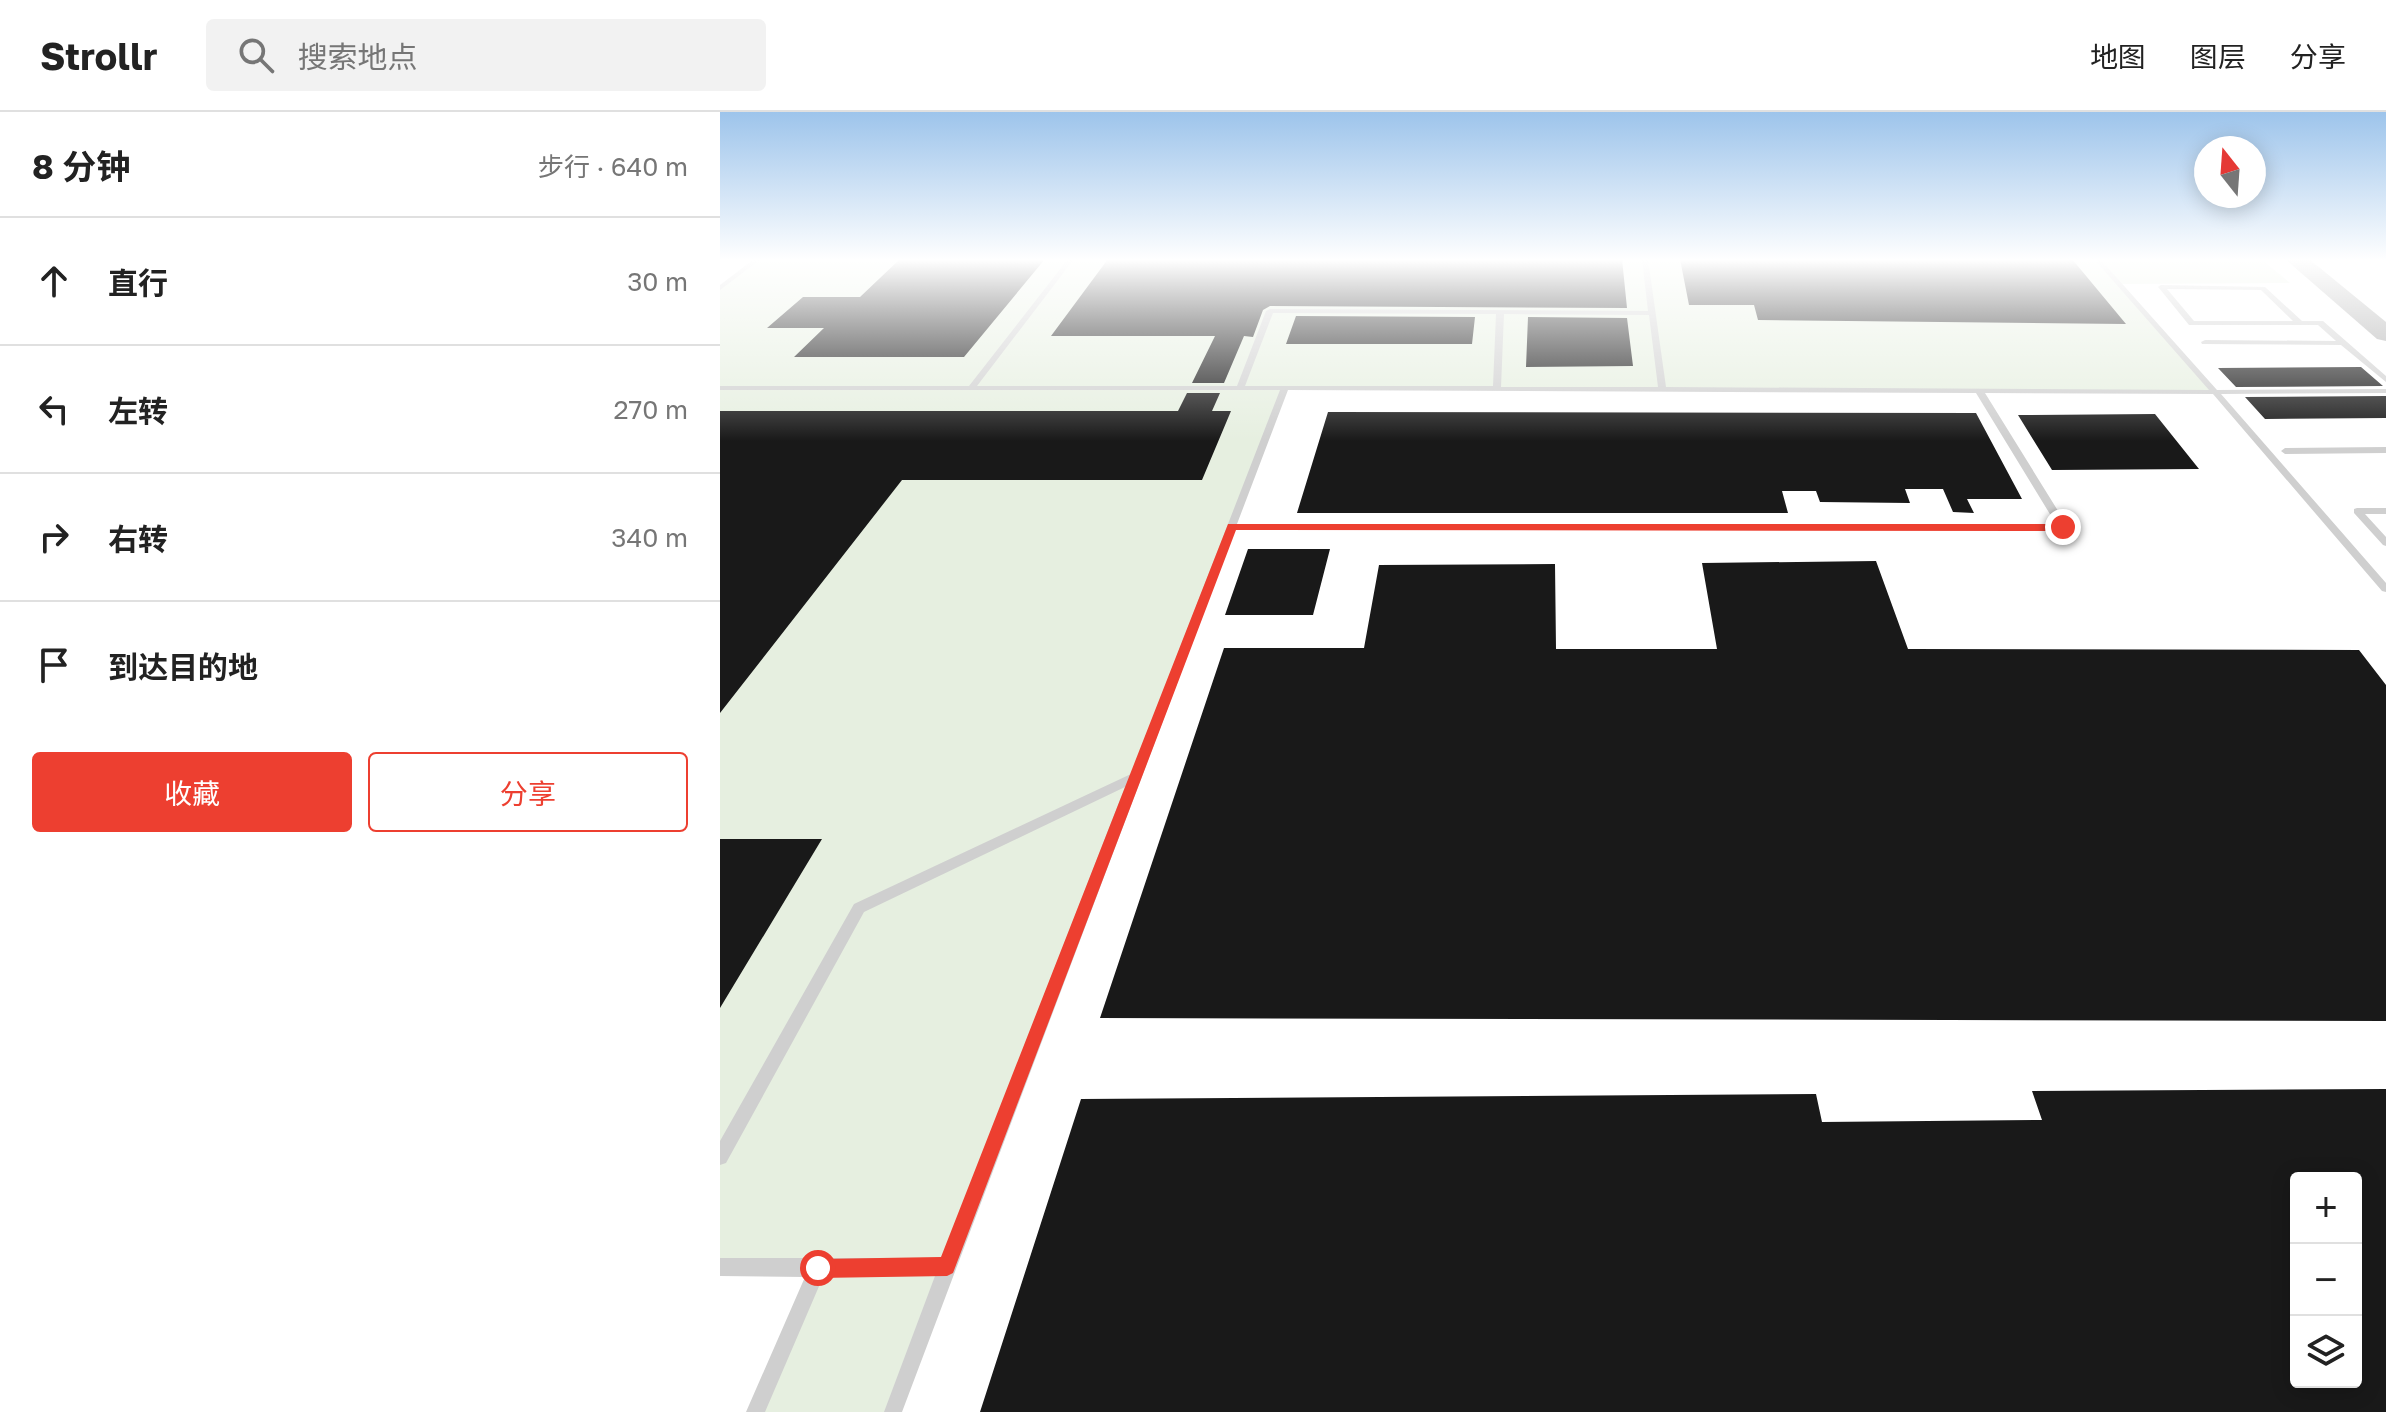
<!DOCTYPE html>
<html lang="zh">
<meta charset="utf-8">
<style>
:root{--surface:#fff;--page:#f2f2f2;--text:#222;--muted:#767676;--line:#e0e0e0;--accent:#ed3f30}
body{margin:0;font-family:"Golos Text","Noto Sans SC",sans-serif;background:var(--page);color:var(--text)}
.controls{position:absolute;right:24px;bottom:24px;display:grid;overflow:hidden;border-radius:8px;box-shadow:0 4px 20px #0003}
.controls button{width:72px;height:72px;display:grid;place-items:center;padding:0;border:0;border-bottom:2px solid var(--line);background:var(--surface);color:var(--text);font:40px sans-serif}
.compass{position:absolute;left:1474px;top:24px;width:72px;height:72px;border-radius:50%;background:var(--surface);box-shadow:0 4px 20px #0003;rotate:343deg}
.stop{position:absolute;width:24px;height:24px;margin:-18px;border:6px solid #ed3f30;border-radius:50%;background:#fff}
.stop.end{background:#ed3f30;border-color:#fff;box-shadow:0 2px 8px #0008}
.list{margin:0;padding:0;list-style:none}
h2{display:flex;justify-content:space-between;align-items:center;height:104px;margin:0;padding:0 32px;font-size:34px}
h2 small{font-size:26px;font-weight:400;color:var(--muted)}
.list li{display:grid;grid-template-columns:52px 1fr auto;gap:24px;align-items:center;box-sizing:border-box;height:128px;padding:0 32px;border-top:2px solid var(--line)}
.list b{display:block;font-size:30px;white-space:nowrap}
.list em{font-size:26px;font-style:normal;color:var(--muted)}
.actions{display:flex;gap:16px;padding:24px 32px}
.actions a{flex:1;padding:18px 0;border:2px solid var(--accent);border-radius:8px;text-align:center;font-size:28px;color:var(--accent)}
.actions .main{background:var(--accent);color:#fff}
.icon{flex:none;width:44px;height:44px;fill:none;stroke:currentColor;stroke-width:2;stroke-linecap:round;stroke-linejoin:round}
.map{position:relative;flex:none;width:1666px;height:1300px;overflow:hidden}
header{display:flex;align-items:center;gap:48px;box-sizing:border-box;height:112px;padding:0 40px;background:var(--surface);border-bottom:2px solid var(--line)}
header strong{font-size:38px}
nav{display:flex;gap:44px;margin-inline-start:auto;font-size:28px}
.search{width:560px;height:72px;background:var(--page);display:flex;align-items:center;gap:20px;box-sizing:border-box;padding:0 28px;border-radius:8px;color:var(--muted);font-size:30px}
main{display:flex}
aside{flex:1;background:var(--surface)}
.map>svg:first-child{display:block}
.green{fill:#e6efe0}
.building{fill:#191919;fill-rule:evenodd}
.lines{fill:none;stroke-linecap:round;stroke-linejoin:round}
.service{fill:#cfcfcf;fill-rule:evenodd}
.primary{fill:#aaa;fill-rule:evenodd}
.route{fill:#ed3f30}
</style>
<header>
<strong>Strollr</strong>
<div class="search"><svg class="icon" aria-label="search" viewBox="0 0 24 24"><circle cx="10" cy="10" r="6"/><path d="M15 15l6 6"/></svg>搜索地点</div>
<nav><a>地图</a><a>图层</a><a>分享</a></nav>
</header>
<main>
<aside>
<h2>8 分钟<small>步行 · 640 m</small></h2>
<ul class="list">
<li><svg class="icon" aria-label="ahead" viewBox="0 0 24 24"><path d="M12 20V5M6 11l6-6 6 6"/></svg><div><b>直行</b></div><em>30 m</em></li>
<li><svg class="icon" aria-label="left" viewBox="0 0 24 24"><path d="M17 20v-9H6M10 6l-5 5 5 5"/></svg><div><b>左转</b></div><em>270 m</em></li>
<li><svg class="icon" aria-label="right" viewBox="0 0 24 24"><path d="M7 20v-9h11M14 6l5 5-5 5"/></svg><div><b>右转</b></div><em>340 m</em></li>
<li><svg class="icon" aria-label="arrive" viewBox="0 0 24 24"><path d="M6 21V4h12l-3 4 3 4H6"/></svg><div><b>到达目的地</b></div></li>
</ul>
<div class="actions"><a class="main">收藏</a><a>分享</a></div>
</aside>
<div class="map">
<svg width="1666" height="1300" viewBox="0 0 1666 1300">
<rect width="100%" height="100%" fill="#fff"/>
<!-- green -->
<path class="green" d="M 38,147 L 1541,147 L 1570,171 L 1399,172 L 1495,280 L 565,276 L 173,1300 L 34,1300 L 98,1157 L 0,1155 L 0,176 Z"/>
<!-- building -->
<path class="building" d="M 180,147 L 325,147 L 244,245 L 74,245 L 104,216 L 47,216 L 83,185 L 140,185 Z
M 388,147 L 902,147 L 907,196 L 550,194 L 543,198 L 533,225 L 524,224 L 504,271 L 472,271 L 495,224 L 331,224 Z
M 960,147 L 1352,147 L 1406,212 L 1038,208 L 1034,193 L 969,193 Z
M 576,204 L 755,205 L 752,232 L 566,232 Z
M 808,205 L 907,206 L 913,254 L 806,255 Z
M 1641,255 L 1663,274 L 1516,275 L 1498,256 Z
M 467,281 L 500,281 L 492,299 L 511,299 L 482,368 L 182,368 L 0,601 L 0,299 L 458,299 Z
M 1666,284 L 1666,306 L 1545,307 L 1525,285 Z
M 608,300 L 1256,301 L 1302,387 L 1247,387 L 1254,401 L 1233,400 L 1223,377 L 1185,377 L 1190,391 L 1100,390 L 1096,379 L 1062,379 L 1068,401 L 577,401 Z
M 1435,302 L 1479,357 L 1332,358 L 1298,303 Z
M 528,437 L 610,437 L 593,503 L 505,503 Z
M 1156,449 L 1188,537 L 1639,538 L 1666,573 L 1666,909 L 380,906 L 504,536 L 644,536 L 659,453 L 835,452 L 836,537 L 997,537 L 982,451 Z
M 0,727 L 102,727 L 0,896 Z
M 1666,977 L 1666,1300 L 260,1300 L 361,987 L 1096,982 L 1102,1010 L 1322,1008 L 1312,979 ZM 1576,1066 L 1636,1066 L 1636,1270 L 1576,1270 Z"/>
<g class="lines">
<!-- service -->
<path class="service" d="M 34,147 L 41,147 L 0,178 L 0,173 Z
M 348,147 L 354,147 L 257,274 L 517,274 L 546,199 L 550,197 L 928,199 L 922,147 L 928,147 L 946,275 L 1489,278 L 1374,147 L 1380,147 L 1497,278 L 1666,277 L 1666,281 L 1501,282 L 1666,471 L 1666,480 L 1662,479 L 1493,282 L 1265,281 L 1348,415 L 1343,418 L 515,418 L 182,1300 L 164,1300 L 215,1164 L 103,1165 L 45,1300 L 26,1300 L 85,1165 L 0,1164 L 0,1146 L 222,1146 L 405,675 L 144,800 L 6,1051 L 0,1053 L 0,1029 L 134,792 L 411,662 L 560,278 L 0,278 L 0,274 L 249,274 ZM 553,201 L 776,202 L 773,274 L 525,274 ZM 784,202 L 929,203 L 938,275 L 781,275 ZM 568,278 L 1256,281 L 1336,412 L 517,412 Z
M 1441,173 L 1545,175 L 1582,209 L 1603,209 L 1666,264 L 1666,270 L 1621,233 L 1482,232 L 1481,230 L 1485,228 L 1616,229 L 1598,213 L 1469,213 L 1439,176 L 1438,175 ZM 1447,177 L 1541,178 L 1573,209 L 1474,209 Z
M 1666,335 L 1666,341 L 1565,342 L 1561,339 L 1565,336 Z
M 1637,396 L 1666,396 L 1666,402 L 1645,402 L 1666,425 L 1666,434 L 1663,433 L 1634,401 L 1634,397 Z"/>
<!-- primary -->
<path class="primary" d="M 1565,147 L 1589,147 L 1666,210 L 1666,229 L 1657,227 Z"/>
</g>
<!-- sky -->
<linearGradient id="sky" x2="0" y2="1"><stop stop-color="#9dc4eb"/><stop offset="0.45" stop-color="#fff"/><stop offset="1" stop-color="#fff" stop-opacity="0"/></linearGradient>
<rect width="1666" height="329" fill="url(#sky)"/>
<!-- route -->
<path class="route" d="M 508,412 L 1343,412 L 1348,415 L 1343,419 L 516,418 L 233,1161 L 227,1164 L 98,1166 L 92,1163 L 89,1156 L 92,1150 L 98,1147 L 221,1145 Z"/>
</svg>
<div class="controls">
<button>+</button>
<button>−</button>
<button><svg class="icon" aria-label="layers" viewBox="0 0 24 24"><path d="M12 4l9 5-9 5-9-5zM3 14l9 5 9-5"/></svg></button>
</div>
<svg class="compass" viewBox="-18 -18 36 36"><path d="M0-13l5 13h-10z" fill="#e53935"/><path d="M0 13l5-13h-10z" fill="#767676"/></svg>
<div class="stop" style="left:98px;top:1156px"></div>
<div class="stop end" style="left:1343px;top:415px"></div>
</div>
</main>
